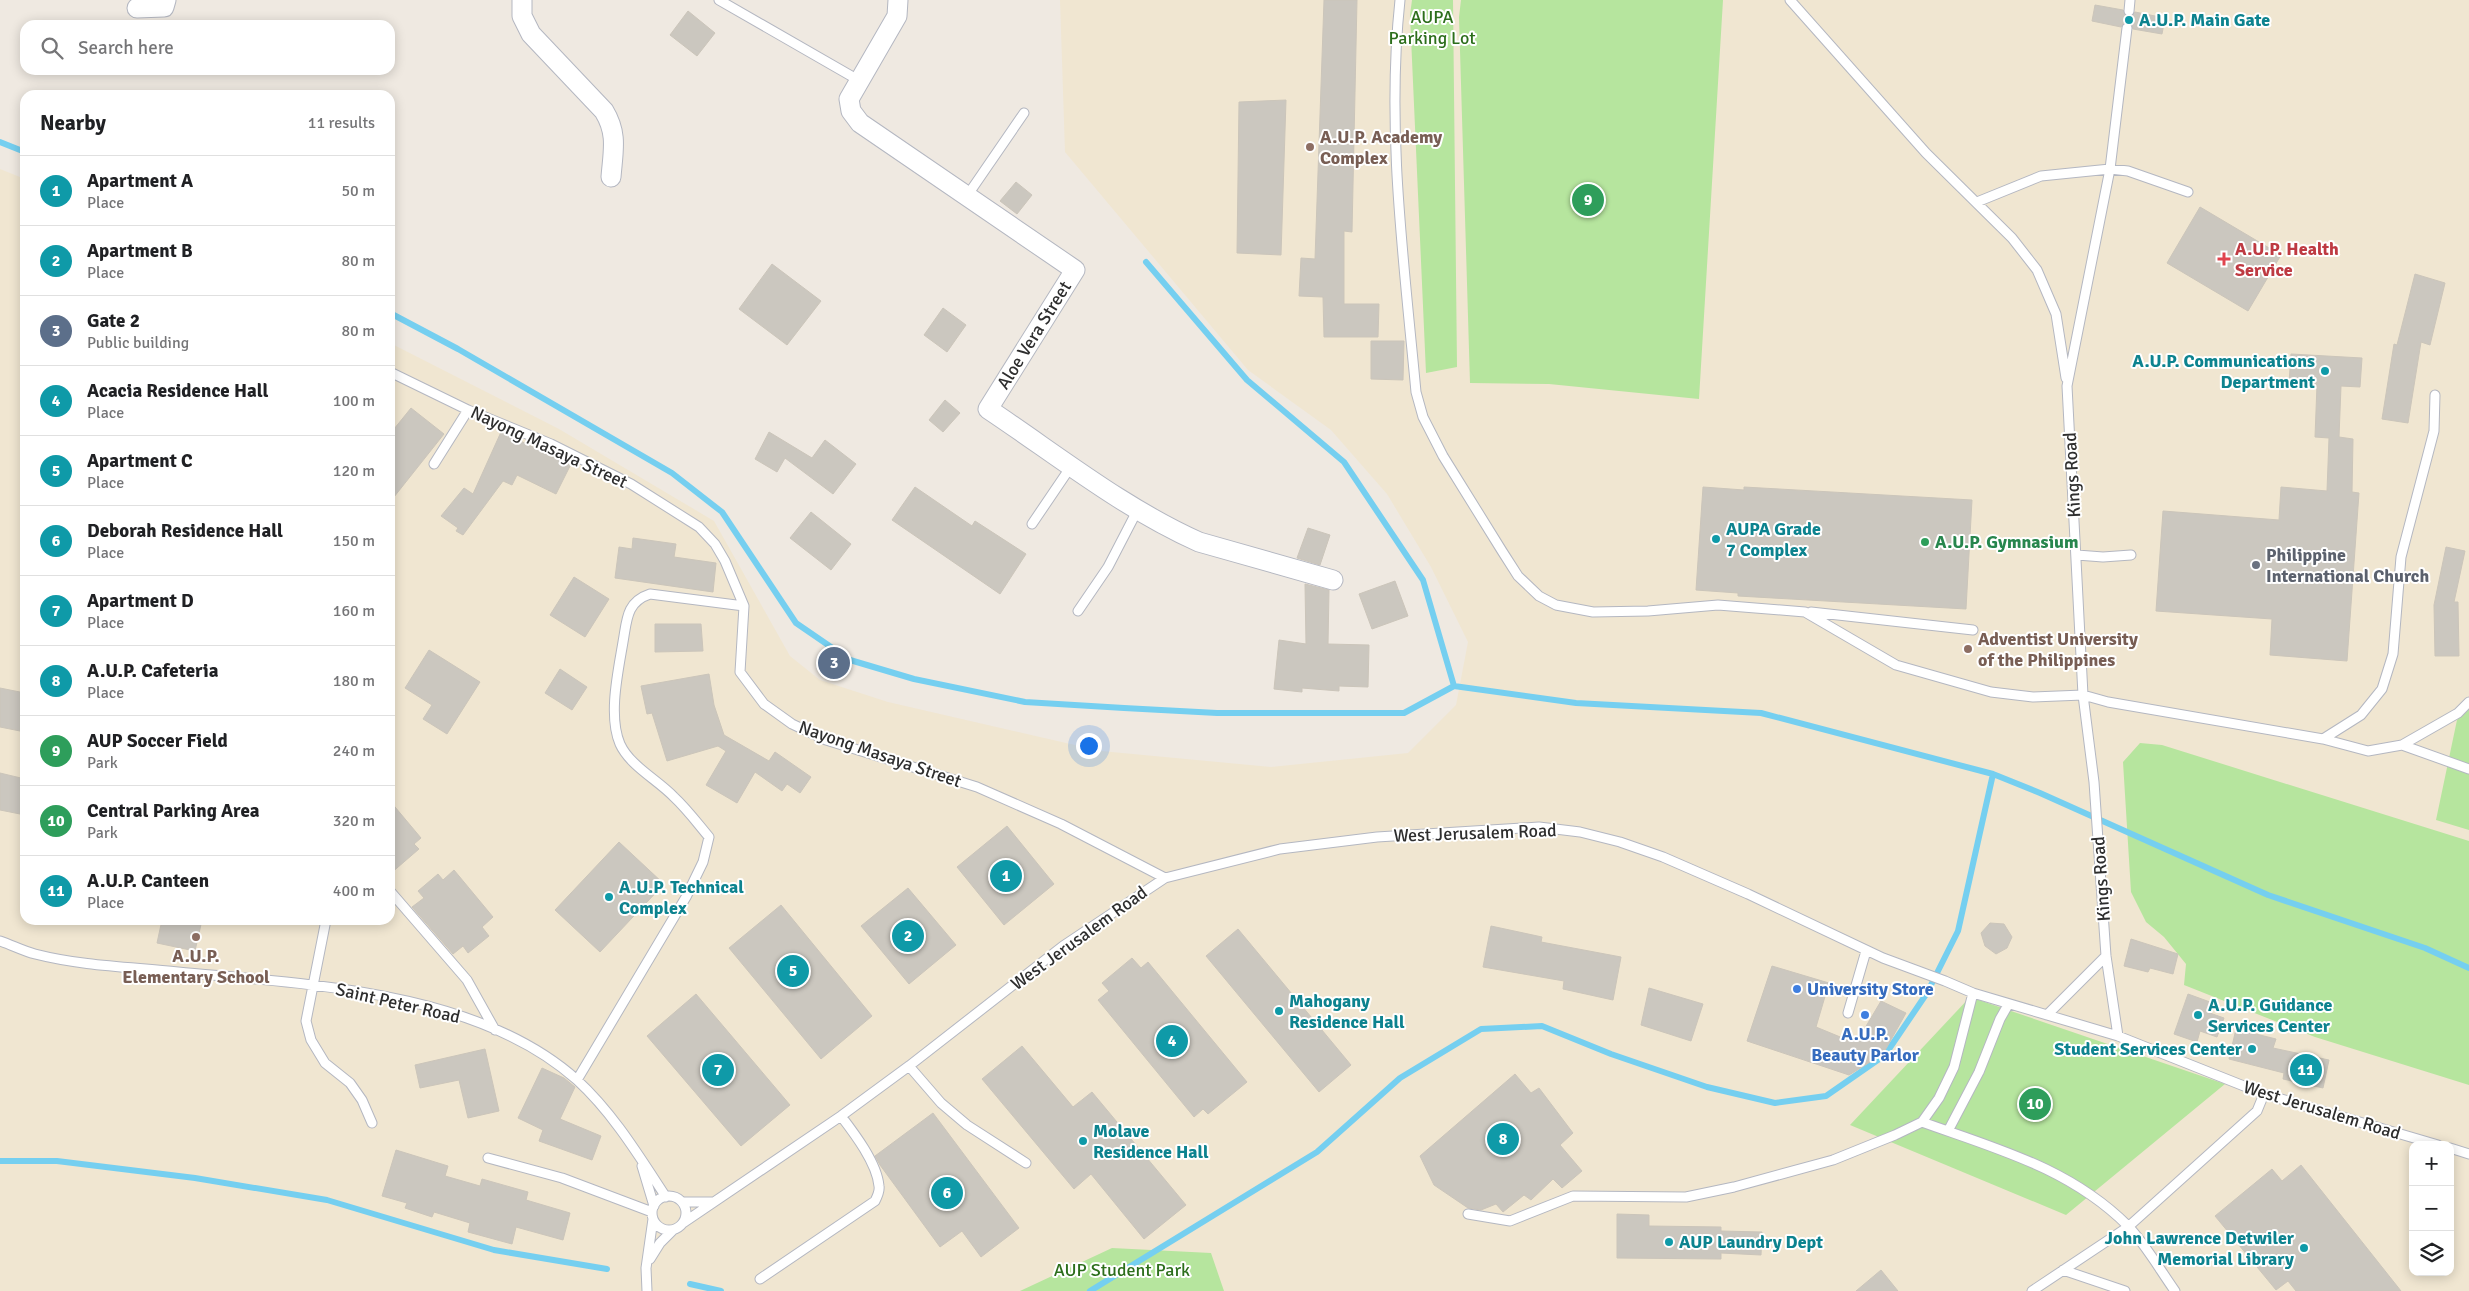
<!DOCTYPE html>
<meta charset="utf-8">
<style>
:root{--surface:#fff;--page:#f6f6f6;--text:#202124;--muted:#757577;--line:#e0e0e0;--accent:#d93025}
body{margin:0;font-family:Signika,sans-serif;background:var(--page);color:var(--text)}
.controls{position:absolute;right:15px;bottom:15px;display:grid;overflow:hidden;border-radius:10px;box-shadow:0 2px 12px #0003}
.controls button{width:45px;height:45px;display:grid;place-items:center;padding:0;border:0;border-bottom:1px solid var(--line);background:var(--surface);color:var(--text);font:25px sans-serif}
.you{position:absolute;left:1088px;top:745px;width:18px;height:18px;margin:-12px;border:4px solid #fff;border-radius:50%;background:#1a73e8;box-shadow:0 0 0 8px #1a73e833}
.badge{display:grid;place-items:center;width:32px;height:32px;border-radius:50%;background:var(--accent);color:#fff;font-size:16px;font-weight:700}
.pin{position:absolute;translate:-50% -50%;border:2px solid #fff;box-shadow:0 1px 5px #0006}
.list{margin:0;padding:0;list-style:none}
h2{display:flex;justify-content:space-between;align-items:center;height:65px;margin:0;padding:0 20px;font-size:21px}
h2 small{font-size:16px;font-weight:400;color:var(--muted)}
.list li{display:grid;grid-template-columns:32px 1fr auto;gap:15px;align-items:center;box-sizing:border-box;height:70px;padding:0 20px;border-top:1px solid var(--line)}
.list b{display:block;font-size:19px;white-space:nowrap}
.list p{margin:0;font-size:16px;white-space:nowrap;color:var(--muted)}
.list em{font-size:16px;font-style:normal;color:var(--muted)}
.icon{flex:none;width:28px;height:28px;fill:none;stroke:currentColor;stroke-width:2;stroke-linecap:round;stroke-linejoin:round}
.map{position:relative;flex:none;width:2469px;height:1291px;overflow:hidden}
.search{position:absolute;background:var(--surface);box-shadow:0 2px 12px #0003;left:20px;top:20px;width:375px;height:55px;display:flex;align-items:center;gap:12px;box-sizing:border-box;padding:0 18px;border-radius:15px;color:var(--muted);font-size:19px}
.panel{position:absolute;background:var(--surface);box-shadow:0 2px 12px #0003;left:20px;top:90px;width:375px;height:835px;border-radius:15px}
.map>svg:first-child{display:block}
.education{fill:#f0e6d1;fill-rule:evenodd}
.green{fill:#b6e59e}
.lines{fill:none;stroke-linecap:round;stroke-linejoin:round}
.stream{stroke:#75cff0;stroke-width:6}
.building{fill:#cbc7bf;stroke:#cbc5ba}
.service-casing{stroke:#b4b7c1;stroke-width:11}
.minor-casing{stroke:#b4b7c1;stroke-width:21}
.service{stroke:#fff;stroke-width:9}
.minor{stroke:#fff;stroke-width:19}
.culture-dot{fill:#0f9aa8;stroke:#fff;stroke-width:2}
.education-dot{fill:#8d6e63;stroke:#fff;stroke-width:2}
.health-dot{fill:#e0444e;stroke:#fff;stroke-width:2}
.leisure-dot{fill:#2e9e5b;stroke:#fff;stroke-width:2}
.worship-dot{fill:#6b7280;stroke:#fff;stroke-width:2}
.shop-dot{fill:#3f7fe0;stroke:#fff;stroke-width:2}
.labels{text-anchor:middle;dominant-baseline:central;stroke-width:4;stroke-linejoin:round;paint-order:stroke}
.park-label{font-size:18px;fill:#2c6e1b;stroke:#fff}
.culture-label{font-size:18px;font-weight:bold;fill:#0d838f;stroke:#fff;text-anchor:start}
.education-label{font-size:18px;font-weight:bold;fill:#785e54;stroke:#fff;text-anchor:start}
.health-label{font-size:18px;font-weight:bold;fill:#be3a42;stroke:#fff;text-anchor:start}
.street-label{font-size:18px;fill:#2e2e2e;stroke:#fff}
.leisure-label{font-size:18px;font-weight:bold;fill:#27864d;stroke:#fff;text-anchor:start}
.worship-label{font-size:18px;font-weight:bold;fill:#5b616d;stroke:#fff;text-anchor:start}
.shop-label{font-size:18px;font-weight:bold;fill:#366cbe;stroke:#fff;text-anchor:start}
</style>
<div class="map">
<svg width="2469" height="1291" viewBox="0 0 2469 1291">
<rect width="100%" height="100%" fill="#efe9e1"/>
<!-- education -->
<path class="education" d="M 1060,0 L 2469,0 L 2469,1291 L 0,1291 L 0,169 L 25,179 L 25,920 L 390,920 L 390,343 L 559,429 L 714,521 L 790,656 L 820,680 L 888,702 L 1101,751 L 1271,767 L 1408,753 L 1456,705 L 1468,642 L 1431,567 L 1387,494 L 1331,430 L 1248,370 L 1065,152 ZM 2413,1145 L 2450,1145 L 2450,1272 L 2413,1272 Z"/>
<!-- green -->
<path class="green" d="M 1412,0 L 1453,0 L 1457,367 L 1426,373 L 1410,15 Z
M 1461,0 L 1723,0 L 1699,399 L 1549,384 L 1470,383 L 1459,17 Z
M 2469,708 L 2469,830 L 2436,820 L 2457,720 Z
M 2140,743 L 2162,745 L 2469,841 L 2469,1085 L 2315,1037 L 2184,985 L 2186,964 L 2164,937 L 2146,922 L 2131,892 L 2123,762 Z
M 1970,997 L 2225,1084 L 2066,1215 L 1850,1125 Z
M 1112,1248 L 1211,1253 L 1224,1291 L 1020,1291 Z"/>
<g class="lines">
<!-- stream -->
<path class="stream" d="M 0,142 L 25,152
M 1146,262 L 1247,380 L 1344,462 L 1423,580 L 1454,686
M 390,313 L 458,349 L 672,473 L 722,512 L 796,623 L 850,660 L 914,679 L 1025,702 L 1124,708 L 1217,713 L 1404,713 L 1454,686 L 1576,703 L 1761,713 L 1993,774 L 2040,793 L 2268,895 L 2425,948 L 2469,968
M 0,1161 L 57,1161 L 195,1178 L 327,1200 L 494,1250 L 607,1269
M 690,1284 L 721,1291
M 1090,1291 L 1317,1152 L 1400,1078 L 1481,1029 L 1542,1026 L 1611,1054 L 1707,1087 L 1775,1103 L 1826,1096 L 1885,1055 L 1927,993 L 1958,931 L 1993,774"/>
</g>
<!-- building -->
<path class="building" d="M 1324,0 L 1357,0 L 1352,232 L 1344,231 L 1344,304 L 1379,304 L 1378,337 L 1324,337 L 1323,297 L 1299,296 L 1301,258 L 1315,259 Z
M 2095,5 L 2123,10 L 2128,17 L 2135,12 L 2165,18 L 2162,34 L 2133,29 L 2132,25 L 2128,22 L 2124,22 L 2121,27 L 2092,21 Z
M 688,11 L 715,33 L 697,56 L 670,35 Z
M 1286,100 L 1281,255 L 1237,253 L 1239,102 Z
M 1016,182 L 1032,195 L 1017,214 L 1000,201 Z
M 2200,207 L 2281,255 L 2248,311 L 2167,263 Z
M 772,264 L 821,301 L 787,345 L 739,309 Z
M 2415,274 L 2445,283 L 2430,345 L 2421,342 L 2408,423 L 2382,419 L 2394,344 L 2397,345 Z
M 943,308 L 966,325 L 947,352 L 924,335 Z
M 1371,341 L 1404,341 L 1403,380 L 1371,379 Z
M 2291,354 L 2362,358 L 2360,387 L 2341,386 L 2339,437 L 2353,439 L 2352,492 L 2359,493 L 2347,661 L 2270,655 L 2272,619 L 2156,611 L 2163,511 L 2279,520 L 2281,487 L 2327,491 L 2329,438 L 2315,437 L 2317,385 L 2289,383 Z
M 945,400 L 960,413 L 943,432 L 929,420 Z
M 411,408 L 444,434 L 390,502 L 390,434 Z
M 501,432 L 544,452 L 545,449 L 572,462 L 556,494 L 517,475 L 512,485 L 503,481 L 463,535 L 456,531 L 458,528 L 441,516 L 464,488 L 473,494 Z
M 769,432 L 812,458 L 825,440 L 856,464 L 833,494 L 785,458 L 777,472 L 755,459 Z
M 915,487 L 972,526 L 975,521 L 1026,554 L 1000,594 L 892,520 Z
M 1703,487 L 1744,490 L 1744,487 L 1972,500 L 1966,609 L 1738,596 L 1738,593 L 1696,590 Z
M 811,512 L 851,544 L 831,570 L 790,538 Z
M 1308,528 L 1330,535 L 1320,565 L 1297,558 Z
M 633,538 L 676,544 L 674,557 L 716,563 L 713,592 L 615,578 L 619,547 L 632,549 Z
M 2446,547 L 2465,551 L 2454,602 L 2458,602 L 2459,656 L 2435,656 L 2434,605 Z
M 574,577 L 609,599 L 585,637 L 550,615 Z
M 1395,581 L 1408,616 L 1372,629 L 1359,594 Z
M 1305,584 L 1329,590 L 1328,644 L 1369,645 L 1368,687 L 1339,686 L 1339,691 L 1302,688 L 1302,692 L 1274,689 L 1279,640 L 1306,644 Z
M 655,624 L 701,624 L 703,651 L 655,652 Z
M 429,650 L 480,682 L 447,734 L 423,719 L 432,705 L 405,688 Z
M 560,669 L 587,687 L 572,710 L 545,693 Z
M 709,674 L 714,705 L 724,735 L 769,761 L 775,752 L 811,777 L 800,793 L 787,784 L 782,791 L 755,772 L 737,803 L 706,785 L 726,751 L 718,746 L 667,761 L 652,713 L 647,714 L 641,686 Z
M 0,688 L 25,693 L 25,732 L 0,727 Z
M 0,773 L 25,779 L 25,815 L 0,810 Z
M 390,801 L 421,838 L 414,844 L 419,849 L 390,874 Z
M 1007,826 L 1054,884 L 1004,925 L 957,867 Z
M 619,842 L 664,884 L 600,952 L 555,910 Z
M 454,870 L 493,917 L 482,927 L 489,936 L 468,953 L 463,946 L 453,954 L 412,907 L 424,898 L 418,891 L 438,874 L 443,880 Z
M 908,888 L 956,945 L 909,984 L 861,926 Z
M 781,905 L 872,1016 L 821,1059 L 729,948 Z
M 162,920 L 202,920 L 195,951 L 157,943 Z
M 1990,923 L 2004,924 L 2012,937 L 2007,948 L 1996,954 L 1985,946 L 1981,933 Z
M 1491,926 L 1542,937 L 1541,942 L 1621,957 L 1613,1000 L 1563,989 L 1564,981 L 1483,967 Z
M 1238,929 L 1351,1065 L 1319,1092 L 1206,956 Z
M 2131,939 L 2178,954 L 2173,974 L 2150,968 L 2148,972 L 2124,966 Z
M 1132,958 L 1141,968 L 1148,962 L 1247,1082 L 1208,1114 L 1203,1109 L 1194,1117 L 1098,1000 L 1109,991 L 1102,983 Z
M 1772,966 L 1829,983 L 1816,1027 L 1850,1041 L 1862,1033 L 1881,1001 L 1906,1013 L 1883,1054 L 1849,1075 L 1747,1041 Z
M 1649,988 L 1703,1004 L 1691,1041 L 1641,1025 Z
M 696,994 L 790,1105 L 741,1146 L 647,1036 Z
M 2188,994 L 2210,1002 L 2207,1012 L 2224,1018 L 2217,1037 L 2200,1031 L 2197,1042 L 2174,1034 Z
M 2236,1029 L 2276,1039 L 2273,1048 L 2329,1060 L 2323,1088 L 2283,1079 L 2284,1073 L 2229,1059 Z
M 1022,1046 L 1073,1107 L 1092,1092 L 1186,1205 L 1144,1239 L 1091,1174 L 1074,1189 L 982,1079 Z
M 485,1049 L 499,1111 L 468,1118 L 459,1080 L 420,1088 L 415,1065 Z
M 542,1068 L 564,1078 L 575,1087 L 560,1119 L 601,1136 L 592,1160 L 539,1141 L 543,1130 L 518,1118 Z
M 1515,1074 L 1531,1093 L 1539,1088 L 1573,1133 L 1560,1145 L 1582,1171 L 1562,1188 L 1553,1179 L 1531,1200 L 1524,1195 L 1503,1212 L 1496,1204 L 1481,1210 L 1468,1208 L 1434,1185 L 1420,1156 Z
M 933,1113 L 1019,1228 L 981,1257 L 962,1231 L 940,1247 L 880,1165 L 875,1156 Z
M 396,1150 L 448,1166 L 445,1176 L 480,1186 L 482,1179 L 528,1192 L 526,1200 L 570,1213 L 563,1240 L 516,1227 L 512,1244 L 468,1232 L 470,1223 L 434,1212 L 432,1217 L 405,1208 L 407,1203 L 382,1196 Z
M 2301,1165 L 2401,1291 L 2296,1291 L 2288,1281 L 2276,1290 L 2215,1216 L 2272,1169 L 2282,1181 Z
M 1617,1214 L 1649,1215 L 1649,1226 L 1721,1227 L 1721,1231 L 1762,1232 L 1761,1255 L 1721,1253 L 1721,1259 L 1617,1258 Z
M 1881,1270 L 1898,1291 L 1856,1291 Z"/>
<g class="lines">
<!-- service casing -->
<g class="service-casing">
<path id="service" d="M 719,0 L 860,81
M 1400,0 C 1386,130 1404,262 1416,392 L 1423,417 L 1443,456 L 1502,551 L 1518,576 L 1539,596 L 1556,605 L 1593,612 L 1648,611 L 1718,605 L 1805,612 L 1896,665 L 1991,692 L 2033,697 L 2083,695 L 2108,702 L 2323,739 L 2368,751 L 2402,745 L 2458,713 L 2469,702
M 1790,0 L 1926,153 L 2012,238 L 2037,270 L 2056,314 L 2066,378
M 2129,11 L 2130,0
M 967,196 L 1024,113
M 1977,202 L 2041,176 L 2110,169 L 2128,171 L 2188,192
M 390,372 L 468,410 L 551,444 L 631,484 L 699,527 L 715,544 L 725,561 L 744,606 L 740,672 L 764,704 L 792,724 L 826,740 L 977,787 L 1061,824 L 1165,878
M 434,464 L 468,410
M 1032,524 L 1072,465
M 2077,555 L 2103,557 L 2131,555
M 1078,611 L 1108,567 L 1137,511
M 1811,612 L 1973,630
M 2323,739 L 2361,715 L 2382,689 L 2393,654 L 2401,557 L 2434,431 L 2435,395
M 2402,745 L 2469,769
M 390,891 L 467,980 L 495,1030
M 326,920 L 306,1021 L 311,1040 L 325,1063 L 350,1083 L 362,1100 L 372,1123
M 0,941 C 12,945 23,951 35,954 C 82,966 130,967 178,972 C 304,984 477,990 577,1080 C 613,1113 639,1156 666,1197
M 1848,1013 L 1866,951
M 2047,1015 L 2106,956
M 2118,1036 L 2106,956 L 2094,782 L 2083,695 L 2067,386 L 2110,169 L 2127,28
M 909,1066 L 941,1103 L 967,1125 L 1026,1163
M 577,1080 L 686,897 L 703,862 L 709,837 C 698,824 687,809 674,797 C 658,780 630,766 620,744 C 608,716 618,672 623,642 C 627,620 626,602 650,594 L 744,606
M 1922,1122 C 1997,1149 2070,1168 2128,1226 C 2146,1245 2160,1270 2175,1291
M 1948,1131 L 1979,1072 L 2000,1019 L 2008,1005
M 2450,1148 L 2469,1154
M 488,1158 L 562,1178 L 652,1212
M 642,1166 L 654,1206
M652 1213a17 17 0 1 1 34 0a17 17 0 1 1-34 0Z
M 682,1202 L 713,1202
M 1468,1214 L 1510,1221 L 1573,1196 L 1686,1197 L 1734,1187 L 1833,1160 L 1895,1135 L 1922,1122 L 1939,1098 L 1954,1067 L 1973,993
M 683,1223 L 841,1116 L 909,1066 L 1063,946 L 1165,878 L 1280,849 L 1377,837 L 1539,827 L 1580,832 L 1620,842 L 1663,857 L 1748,894 L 1883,958 L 1945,981 L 1973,993 L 2118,1036 L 2264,1094 L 2438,1145
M 650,1259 L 660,1243 L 673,1230
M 2063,1270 L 2125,1291
M 760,1279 L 875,1201 C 877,1197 880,1191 879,1186 C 877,1163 854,1133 841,1116
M 647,1291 L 646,1268 L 653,1219
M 2032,1291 L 2128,1227 L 2257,1111 L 2264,1094"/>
</g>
<!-- minor casing -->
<g class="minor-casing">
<path id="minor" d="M 522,0 L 522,16 L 531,34 L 604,111 C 618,134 613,151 611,177
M 898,0 L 897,16 L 849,99 L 851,111 L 860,123 L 1075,270 L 988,409 C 1057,455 1123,508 1199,542 L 1333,580
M 137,8 L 164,7 L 166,0"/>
</g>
<!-- service -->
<use href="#service" class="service"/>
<!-- minor -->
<use href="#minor" class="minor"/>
</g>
<!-- markers -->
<g class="culture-dot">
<circle cx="2129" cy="20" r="5"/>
<circle cx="2325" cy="371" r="5"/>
<circle cx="1716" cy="539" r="5"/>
<circle cx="609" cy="897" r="5"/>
<circle cx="1279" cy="1011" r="5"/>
<circle cx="2198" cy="1015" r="5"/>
<circle cx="2252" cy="1049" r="5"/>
<circle cx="1083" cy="1141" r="5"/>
<circle cx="1669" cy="1242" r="5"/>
<circle cx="2304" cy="1248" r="5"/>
</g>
<g class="education-dot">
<circle cx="1310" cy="147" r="5"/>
<circle cx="1968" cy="649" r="5"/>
<circle cx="196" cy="937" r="5"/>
</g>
<path class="health-dot" d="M2221.5 251.5h5v5h5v5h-5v5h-5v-5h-5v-5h5z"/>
<circle class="leisure-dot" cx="1925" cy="542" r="5"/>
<circle class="worship-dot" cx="2256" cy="565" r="5"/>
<g class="shop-dot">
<circle cx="1797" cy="989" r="5"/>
<circle cx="1865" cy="1015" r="5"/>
</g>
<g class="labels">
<!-- park labels -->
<g class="park-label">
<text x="1432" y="17">AUPA<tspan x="1432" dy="21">Parking Lot</tspan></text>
<text x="1122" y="1270">AUP Student Park</text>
</g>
<!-- culture labels -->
<g class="culture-label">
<text x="2139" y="20">A.U.P. Main Gate</text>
<text x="2315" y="361" text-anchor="end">A.U.P. Communications<tspan x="2315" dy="21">Department</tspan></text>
<text x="1726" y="529">AUPA Grade<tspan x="1726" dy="21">7 Complex</tspan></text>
<text x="619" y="887">A.U.P. Technical<tspan x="619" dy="21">Complex</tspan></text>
<text x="1289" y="1001">Mahogany<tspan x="1289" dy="21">Residence Hall</tspan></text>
<text x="2208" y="1005">A.U.P. Guidance<tspan x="2208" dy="21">Services Center</tspan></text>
<text x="2242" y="1049" text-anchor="end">Student Services Center</text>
<text x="1093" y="1131">Molave<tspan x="1093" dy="21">Residence Hall</tspan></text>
<text x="2294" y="1238" text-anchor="end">John Lawrence Detwiler<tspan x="2294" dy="21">Memorial Library</tspan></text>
<text x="1679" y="1242">AUP Laundry Dept</text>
</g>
<!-- education labels -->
<g class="education-label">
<text x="1320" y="137">A.U.P. Academy<tspan x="1320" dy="21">Complex</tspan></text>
<text x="1978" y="639">Adventist University<tspan x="1978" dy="21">of the Philippines</tspan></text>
<text x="196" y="956" text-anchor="middle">A.U.P.<tspan x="196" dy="21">Elementary School</tspan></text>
</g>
<!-- health labels -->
<g class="health-label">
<text x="2235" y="249">A.U.P. Health<tspan x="2235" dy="21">Service</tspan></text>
</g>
<!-- street labels -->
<g class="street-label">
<text transform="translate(1034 335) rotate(-58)">Aloe Vera Street</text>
<text transform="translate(549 447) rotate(25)">Nayong Masaya Street</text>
<text transform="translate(2072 475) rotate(-93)">Kings Road</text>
<text transform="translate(880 754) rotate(19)">Nayong Masaya Street</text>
<text transform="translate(1475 833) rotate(-2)">West Jerusalem Road</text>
<text transform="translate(2101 879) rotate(-94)">Kings Road</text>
<text transform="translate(1079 938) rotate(-36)">West Jerusalem Road</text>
<text transform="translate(398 1003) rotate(13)">Saint Peter Road</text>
<text transform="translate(2322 1110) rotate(17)">West Jerusalem Road</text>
</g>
<!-- leisure labels -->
<g class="leisure-label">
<text x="1935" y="542">A.U.P. Gymnasium</text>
</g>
<!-- worship labels -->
<g class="worship-label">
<text x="2266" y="555">Philippine<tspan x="2266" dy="21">International Church</tspan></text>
</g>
<!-- shop labels -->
<g class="shop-label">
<text x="1807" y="989">University Store</text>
<text x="1865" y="1034" text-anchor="middle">A.U.P.<tspan x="1865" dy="21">Beauty Parlor</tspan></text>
</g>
</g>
</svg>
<div class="controls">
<button>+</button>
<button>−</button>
<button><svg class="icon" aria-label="layers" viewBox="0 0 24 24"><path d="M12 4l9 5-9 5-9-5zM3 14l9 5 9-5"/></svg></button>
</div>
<div class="you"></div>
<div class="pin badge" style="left:1006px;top:876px;background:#0f9aa8">1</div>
<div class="pin badge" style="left:908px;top:936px;background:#0f9aa8">2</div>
<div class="pin badge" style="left:834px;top:663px;background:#5c6f8a">3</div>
<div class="pin badge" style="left:1172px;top:1041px;background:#0f9aa8">4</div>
<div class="pin badge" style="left:793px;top:971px;background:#0f9aa8">5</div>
<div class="pin badge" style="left:947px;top:1193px;background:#0f9aa8">6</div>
<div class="pin badge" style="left:718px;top:1070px;background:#0f9aa8">7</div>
<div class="pin badge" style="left:1503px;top:1139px;background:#0f9aa8">8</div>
<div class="pin badge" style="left:1588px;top:200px;background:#2e9e5b">9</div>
<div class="pin badge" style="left:2035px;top:1104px;background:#2e9e5b">10</div>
<div class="pin badge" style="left:2306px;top:1070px;background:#0f9aa8">11</div>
<div class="search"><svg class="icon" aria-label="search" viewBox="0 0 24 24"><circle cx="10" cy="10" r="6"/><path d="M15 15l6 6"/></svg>Search here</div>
<section class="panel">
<h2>Nearby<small>11 results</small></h2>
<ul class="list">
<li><span class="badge" style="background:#0f9aa8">1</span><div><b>Apartment A</b><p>Place</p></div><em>50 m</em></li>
<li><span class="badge" style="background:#0f9aa8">2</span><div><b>Apartment B</b><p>Place</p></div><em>80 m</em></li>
<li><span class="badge" style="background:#5c6f8a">3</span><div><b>Gate 2</b><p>Public building</p></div><em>80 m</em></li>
<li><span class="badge" style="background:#0f9aa8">4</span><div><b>Acacia Residence Hall</b><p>Place</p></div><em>100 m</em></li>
<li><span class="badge" style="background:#0f9aa8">5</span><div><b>Apartment C</b><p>Place</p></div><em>120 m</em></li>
<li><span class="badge" style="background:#0f9aa8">6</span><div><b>Deborah Residence Hall</b><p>Place</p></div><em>150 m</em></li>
<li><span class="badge" style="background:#0f9aa8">7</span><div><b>Apartment D</b><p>Place</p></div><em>160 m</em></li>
<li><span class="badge" style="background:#0f9aa8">8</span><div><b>A.U.P. Cafeteria</b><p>Place</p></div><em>180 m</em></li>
<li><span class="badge" style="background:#2e9e5b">9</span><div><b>AUP Soccer Field</b><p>Park</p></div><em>240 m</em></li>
<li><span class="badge" style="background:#2e9e5b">10</span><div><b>Central Parking Area</b><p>Park</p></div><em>320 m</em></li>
<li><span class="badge" style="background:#0f9aa8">11</span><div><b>A.U.P. Canteen</b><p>Place</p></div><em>400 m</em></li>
</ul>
</section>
</div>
